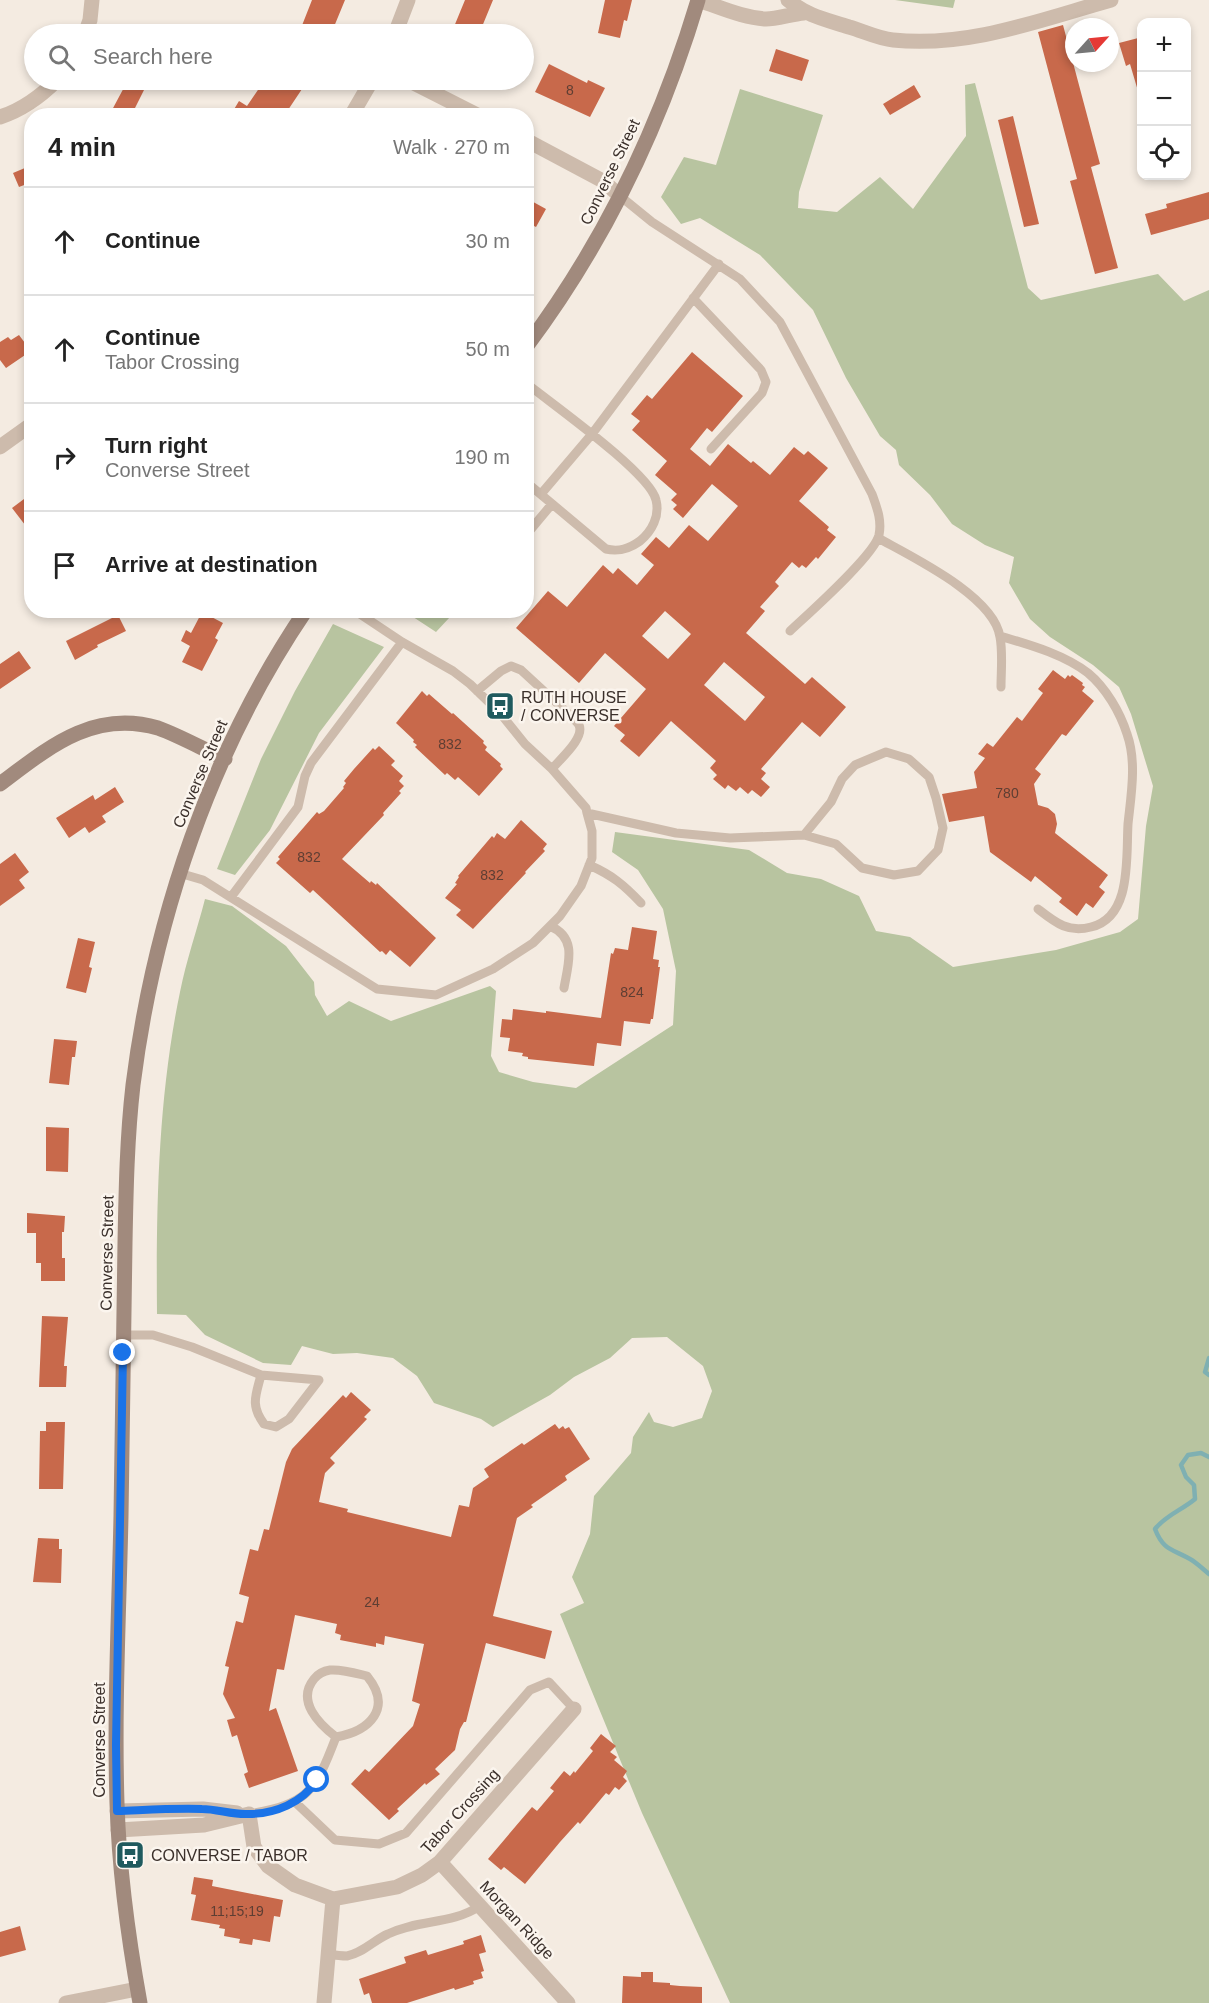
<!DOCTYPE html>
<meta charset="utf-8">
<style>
:root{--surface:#fff;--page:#f2f2f2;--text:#222;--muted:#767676;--line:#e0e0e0}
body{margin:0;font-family:Arial,sans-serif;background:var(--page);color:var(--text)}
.controls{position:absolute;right:18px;top:18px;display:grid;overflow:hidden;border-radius:12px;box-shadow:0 3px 9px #0003}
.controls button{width:54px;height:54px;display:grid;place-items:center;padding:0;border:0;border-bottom:2px solid var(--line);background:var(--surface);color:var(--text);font:30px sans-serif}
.compass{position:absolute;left:1065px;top:18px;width:54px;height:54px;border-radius:50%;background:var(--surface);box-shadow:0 3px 9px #0003;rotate:63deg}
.stop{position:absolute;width:18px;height:18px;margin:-14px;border:4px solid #1a73e8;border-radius:50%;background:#fff}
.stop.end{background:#1a73e8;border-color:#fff;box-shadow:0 2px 6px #0008}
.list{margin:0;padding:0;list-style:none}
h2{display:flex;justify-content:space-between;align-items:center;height:78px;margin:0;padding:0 24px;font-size:26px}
h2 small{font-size:20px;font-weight:400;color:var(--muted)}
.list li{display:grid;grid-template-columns:39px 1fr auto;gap:18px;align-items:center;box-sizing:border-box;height:108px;padding:0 24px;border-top:2px solid var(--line)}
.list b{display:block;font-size:22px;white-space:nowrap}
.list p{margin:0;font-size:20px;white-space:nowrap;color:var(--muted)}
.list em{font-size:20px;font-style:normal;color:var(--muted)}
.icon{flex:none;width:33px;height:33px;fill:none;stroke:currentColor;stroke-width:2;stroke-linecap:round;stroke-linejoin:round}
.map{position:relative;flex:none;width:1209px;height:2003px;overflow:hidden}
.search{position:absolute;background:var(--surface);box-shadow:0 3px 9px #0003;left:24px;top:24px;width:510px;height:66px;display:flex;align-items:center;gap:15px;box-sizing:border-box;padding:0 21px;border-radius:33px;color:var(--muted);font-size:22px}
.panel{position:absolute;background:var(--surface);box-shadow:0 3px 9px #0003;left:24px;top:108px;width:510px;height:510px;border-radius:24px}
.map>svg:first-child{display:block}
.green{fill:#b8c4a0}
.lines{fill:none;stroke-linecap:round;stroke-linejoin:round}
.stream{stroke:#7fb0b2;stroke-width:4.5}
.building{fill:#c8694b;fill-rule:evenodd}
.lane{stroke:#cdbbac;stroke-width:9}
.street{stroke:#cdbbac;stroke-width:15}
.secondary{stroke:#a18a7d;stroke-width:15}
.route{stroke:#1a73e8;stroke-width:8}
.labels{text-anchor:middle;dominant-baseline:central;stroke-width:5;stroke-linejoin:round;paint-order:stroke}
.number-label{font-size:14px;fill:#5e3e33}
.street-label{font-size:16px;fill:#3b302b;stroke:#fbf5ee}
.poi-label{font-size:16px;fill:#3b302b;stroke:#fbf5ee;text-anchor:start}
</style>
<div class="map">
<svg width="1209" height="2003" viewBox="0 0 1209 2003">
<rect width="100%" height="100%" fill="#f4ebe1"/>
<!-- green -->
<path class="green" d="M 895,0 L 955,0 L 953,8 Z
M 975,83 L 1028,288 L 1041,300 L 1158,274 L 1184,301 L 1209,290 L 1209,2003 L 730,2003 L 642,1813 L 560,1614 L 584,1603 L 572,1577 L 590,1534 L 594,1496 L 631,1453 L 633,1437 L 649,1412 L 654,1422 L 673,1427 L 702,1418 L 712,1391 L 703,1366 L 667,1337 L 632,1338 L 610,1358 L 574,1377 L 550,1395 L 493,1427 L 481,1419 L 434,1403 L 417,1376 L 393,1358 L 357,1353 L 333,1354 L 302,1346 L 291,1365 L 263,1363 L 205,1335 L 186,1315 L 157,1314 C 156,1207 158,1097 180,992 C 186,961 197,930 205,899 L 232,906 L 286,946 L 314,982 L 315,995 L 327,1016 L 349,1001 L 391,1021 L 490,986 L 496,991 L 491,1056 L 499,1072 L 533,1082 L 576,1088 L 673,1025 L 676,971 L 663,909 L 638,870 L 612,852 L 615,832 L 749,850 L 787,873 L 821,879 L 859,896 L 876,931 L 910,937 L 953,967 L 1056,950 L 1120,932 L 1138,919 L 1146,826 L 1153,786 L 1131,714 L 1119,687 L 1093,665 L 1050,637 L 1030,619 L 1009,583 L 1014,557 L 985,545 L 952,524 L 930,495 L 899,465 L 896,450 L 880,436 L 846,378 L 813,310 L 760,255 L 700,218 L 681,224 L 661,197 L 684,157 L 716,165 L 740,89 L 823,115 L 799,192 L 798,208 L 837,212 L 880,177 L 913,209 L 966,136 L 965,85 Z
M 404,611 L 447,611 L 450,617 L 436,632 Z
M 333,624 L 384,647 L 319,733 L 270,830 L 235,875 L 217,869 L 261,759 L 295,691 Z"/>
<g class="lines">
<!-- stream -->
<path class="stream" d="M 1209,1358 L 1205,1372 L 1209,1375
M 1209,1457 L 1201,1453 L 1188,1455 L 1181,1465 L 1186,1477 L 1194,1485 L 1195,1499 C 1182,1510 1166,1515 1155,1529 C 1163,1550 1172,1549 1190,1559 C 1197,1563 1203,1569 1209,1574"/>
</g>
<!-- building -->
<path class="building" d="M 312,0 L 345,0 L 331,34 L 317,34 L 301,28 Z
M 465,0 L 493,0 L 479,34 L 451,34 Z
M 605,0 L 632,0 L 627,21 L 624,20 L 620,38 L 598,33 Z
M 1063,25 L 1100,164 L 1091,167 L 1118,268 L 1095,274 L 1070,181 L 1077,179 L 1038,32 Z
M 1142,37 L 1142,91 L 1138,91 L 1130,64 L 1126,66 L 1119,43 Z
M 776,49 L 809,60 L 802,81 L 769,71 Z
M 549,64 L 587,83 L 588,80 L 605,88 L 590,117 L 535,92 Z
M 128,80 L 146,80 L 141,88 L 144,90 L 131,116 L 123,116 L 112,110 Z
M 275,80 L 287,80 L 302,89 L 284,116 L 230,116 L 239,101 L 247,106 L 264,81 L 271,85 Z
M 914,85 L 921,97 L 890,115 L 883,104 Z
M 1013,116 L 1039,224 L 1024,227 L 998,120 Z
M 32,165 L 32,182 L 19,187 L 13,173 Z
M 1209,192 L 1209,219 L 1151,235 L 1145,214 L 1167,208 L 1166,204 Z
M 526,198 L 546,209 L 536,227 L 526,222 Z
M 19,335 L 31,351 L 6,368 L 0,360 L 0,342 L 8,337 L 11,340 Z
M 692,352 L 743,396 L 712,432 L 707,428 L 690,449 L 710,466 L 728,444 L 751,463 L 753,461 L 770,475 L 794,447 L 804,455 L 808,451 L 828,468 L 799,501 L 829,527 L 827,530 L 836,537 L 818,559 L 816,557 L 806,568 L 802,565 L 799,568 L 792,562 L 775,582 L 779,586 L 760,607 L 765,611 L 746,633 L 805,684 L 812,677 L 846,707 L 820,737 L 802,722 L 761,769 L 766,773 L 761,779 L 770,787 L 761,797 L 752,790 L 748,794 L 740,787 L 736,791 L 728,785 L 725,789 L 713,779 L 717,775 L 710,768 L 716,761 L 671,721 L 639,757 L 620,741 L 625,735 L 614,726 L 646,689 L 605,653 L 579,683 L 516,628 L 548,591 L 567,607 L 603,565 L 613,574 L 618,568 L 637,585 L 654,565 L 641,554 L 656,537 L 669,548 L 689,525 L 708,541 L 738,506 L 712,484 L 683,518 L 673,509 L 677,505 L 671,500 L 677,494 L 655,475 L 667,461 L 632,430 L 640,421 L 631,414 L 647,395 L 652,399 ZM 665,611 L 691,634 L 668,659 L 642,636 ZM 724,662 L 765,697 L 745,721 L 704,685 Z
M 32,493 L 32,534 L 12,508 Z
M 202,612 L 223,623 L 215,638 L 218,640 L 202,671 L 182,662 L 190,646 L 181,641 L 186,630 L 191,633 Z
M 118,615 L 126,631 L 97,645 L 98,647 L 75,660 L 66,641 Z
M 19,651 L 31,668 L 0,689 L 0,664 Z
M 1053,670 L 1065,679 L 1068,675 L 1070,677 L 1072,675 L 1083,683 L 1082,685 L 1085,687 L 1082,691 L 1094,701 L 1066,736 L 1062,734 L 1035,769 L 1041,774 L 1034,784 L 1038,805 L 1048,808 L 1055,814 L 1057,824 L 1055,833 L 1108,875 L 1099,887 L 1105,892 L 1093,908 L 1086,903 L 1077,916 L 1059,902 L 1062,898 L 1035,876 L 1031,882 L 990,852 L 984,816 L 949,822 L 942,794 L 977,788 L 974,772 L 985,758 L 978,754 L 987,743 L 993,747 L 1017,717 L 1022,721 L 1043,693 L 1038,689 Z
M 422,691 L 427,696 L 429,694 L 452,714 L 453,713 L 484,741 L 483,743 L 487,747 L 485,750 L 501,764 L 500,766 L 503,769 L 479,796 L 458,777 L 455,780 L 447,773 L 445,775 L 415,747 L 417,745 L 413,742 L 414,740 L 396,723 Z
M 379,746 L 395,761 L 391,765 L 403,776 L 399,781 L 404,786 L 399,791 L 401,793 L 383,813 L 384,815 L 342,859 L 370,883 L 371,881 L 376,885 L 377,883 L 436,938 L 410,967 L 390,950 L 386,955 L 382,951 L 380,952 L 313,890 L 310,893 L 276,863 L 280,859 L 278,857 L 317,812 L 319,814 L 324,811 L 344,788 L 343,787 L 346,783 L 344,781 L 354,769 L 373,748 L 375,750 Z
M 115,787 L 124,802 L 102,816 L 106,822 L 89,833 L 85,827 L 69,838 L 56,818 L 93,795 L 95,800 Z
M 521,820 L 547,844 L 543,849 L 545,851 L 525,872 L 526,873 L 473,929 L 456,915 L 461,910 L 445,898 L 457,884 L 455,883 L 459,877 L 458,876 L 492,836 L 494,838 L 497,833 L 505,839 Z
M 15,853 L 29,872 L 19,880 L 25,888 L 0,906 L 0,864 Z
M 632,927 L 657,931 L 653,959 L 659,960 L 658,967 L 660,967 L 653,1019 L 651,1019 L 650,1024 L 624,1021 L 621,1046 L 597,1043 L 594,1066 L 528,1059 L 528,1057 L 522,1056 L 523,1053 L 508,1051 L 510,1038 L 500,1037 L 502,1019 L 512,1020 L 513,1009 L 546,1013 L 546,1011 L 601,1018 L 611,953 L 613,954 L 615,948 L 628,950 Z
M 78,938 L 95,942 L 89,967 L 92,968 L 86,993 L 66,988 Z
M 54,1039 L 77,1041 L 75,1057 L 72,1057 L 69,1085 L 49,1083 Z
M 46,1127 L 69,1128 L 68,1172 L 46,1171 Z
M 27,1213 L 65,1216 L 64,1232 L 62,1232 L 62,1258 L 65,1258 L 65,1281 L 41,1281 L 41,1263 L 36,1263 L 36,1233 L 27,1233 Z
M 42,1316 L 68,1317 L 64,1366 L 67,1366 L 66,1387 L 39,1387 Z
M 351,1392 L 371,1410 L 364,1417 L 367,1419 L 330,1458 L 335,1463 L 325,1473 L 319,1502 L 348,1509 L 347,1512 L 451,1537 L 459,1505 L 469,1507 L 473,1488 L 489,1477 L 484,1469 L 522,1443 L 524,1445 L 555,1424 L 559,1429 L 563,1426 L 565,1429 L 569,1427 L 590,1459 L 565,1476 L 567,1480 L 531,1505 L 533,1507 L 517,1518 L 493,1616 L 552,1631 L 545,1659 L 486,1643 L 466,1722 L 464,1722 L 460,1729 L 455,1750 L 435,1769 L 440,1774 L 426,1785 L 425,1783 L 397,1809 L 399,1811 L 389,1820 L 351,1784 L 365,1769 L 369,1772 L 413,1726 L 420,1704 L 412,1701 L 424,1644 L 385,1636 L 384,1645 L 376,1643 L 376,1647 L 340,1640 L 341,1635 L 335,1633 L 337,1624 L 295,1615 L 284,1670 L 277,1669 L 269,1711 L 276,1708 L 298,1771 L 249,1788 L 244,1774 L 248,1772 L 237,1735 L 232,1737 L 227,1720 L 235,1718 L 223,1694 L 229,1667 L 225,1666 L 236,1621 L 243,1623 L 249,1597 L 239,1594 L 250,1549 L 258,1551 L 264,1529 L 269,1530 L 286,1462 L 292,1449 L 343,1395 L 346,1398 Z
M 46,1422 L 65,1422 L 63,1489 L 39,1489 L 40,1431 L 46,1431 Z
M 38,1538 L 59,1539 L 59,1549 L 62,1549 L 61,1583 L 33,1582 Z
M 601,1734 L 616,1746 L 610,1752 L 617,1757 L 614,1760 L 627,1771 L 623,1777 L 627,1781 L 619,1790 L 615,1787 L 609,1795 L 606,1793 L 580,1824 L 578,1822 L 560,1842 L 525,1884 L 504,1867 L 501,1870 L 488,1859 L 532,1807 L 537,1811 L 554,1791 L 550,1788 L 564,1771 L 570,1776 L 574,1771 L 575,1773 L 593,1751 L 590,1748 Z
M 194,1877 L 213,1880 L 212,1886 L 283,1900 L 280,1917 L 274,1916 L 270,1942 L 253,1939 L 252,1945 L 239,1943 L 240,1939 L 224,1936 L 225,1929 L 219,1928 L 220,1925 L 191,1920 L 196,1895 L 191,1894 Z
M 20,1926 L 26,1950 L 0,1957 L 0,1932 Z
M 481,1935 L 486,1952 L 479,1954 L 484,1971 L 481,1972 L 483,1978 L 473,1981 L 474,1984 L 455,1990 L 454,1988 L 407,2003 L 372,2003 L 369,1993 L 364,1995 L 359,1979 L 406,1963 L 404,1957 L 426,1950 L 428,1955 L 464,1944 L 463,1941 Z
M 641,1972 L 653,1972 L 653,1982 L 670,1983 L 670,1985 L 680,1986 L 702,1987 L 702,2003 L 622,2003 L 623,1976 L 641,1977 Z"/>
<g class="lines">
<!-- lane -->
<path class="lane" d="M 620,196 L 652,222 L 740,279 L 780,322 L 872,494 C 877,508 882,520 879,535 C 874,556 808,614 790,631
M 693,298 L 761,370 L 766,382 L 762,393 L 711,449
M 526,383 C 552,404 650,473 656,500 C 660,516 652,531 640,541 C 629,549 619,552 606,549 L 526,482
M 541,494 L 592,434 L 719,264
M 526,535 L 552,504
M 878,538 C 912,557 994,596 1000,637 C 1003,653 1001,671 1001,687
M 354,610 L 402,642 L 453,671 L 470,684 L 500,713 L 525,744 L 552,769 L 586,808 L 587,813
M 1000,636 C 1030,645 1063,654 1088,673 C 1106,688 1120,712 1127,734 C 1137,762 1131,795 1128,824 C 1126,858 1132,917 1091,927 C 1068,933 1056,923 1038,909
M 477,691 L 501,671 L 511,666 L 521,670 L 572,717 C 575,720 577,722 579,725 C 585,738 560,759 552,769
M 589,865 C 612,875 624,885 641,903
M 179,873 L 203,880 L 377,989 L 436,995 L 493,969 L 533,943 L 560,916 L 581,886 L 592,858 L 592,831 L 587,813 L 676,833 L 730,838 L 804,835 L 836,844 L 862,868 L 894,875 L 918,871 L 938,850 L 943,828 L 936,798 L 929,777 L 909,759 L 886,752 L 855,765 L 842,779 L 831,802 L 804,835
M 231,897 L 298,807 L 305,776 L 311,763 L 402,642
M 550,926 C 578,938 568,964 564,988
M 123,1335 L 153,1335 L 192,1347 L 261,1375 C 256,1395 250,1405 264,1424 L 276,1427 L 289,1419 L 319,1380 L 261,1375
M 295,1802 L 335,1840 L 379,1844 L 406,1833 L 530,1690 L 549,1682 L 574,1709
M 249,1814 C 308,1804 315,1792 336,1737 C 319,1724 296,1701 314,1679 C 318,1674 323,1671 330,1670 C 342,1669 355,1673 367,1676 C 393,1708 370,1731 336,1737
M 328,1954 C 334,1955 341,1956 347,1956 C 363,1953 374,1940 388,1934 C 419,1919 451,1925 480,1906"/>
<!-- street -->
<path class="street" d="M 698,0 C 720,7 743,18 766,19 C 777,19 792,14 804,13
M 788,0 C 809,17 824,19 849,27 C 863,31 879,39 893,40 C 968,48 1040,20 1111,0
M 85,34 L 90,20 L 92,0
M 395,34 L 408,0
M 408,80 L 479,116
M 351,116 L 372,80
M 0,117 C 22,110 41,96 57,80
M 526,140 L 603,181 L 620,196
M 0,447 L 32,424
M 117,1811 L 203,1809 L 237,1813
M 249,1814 L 254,1847 L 268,1866 L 295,1885 L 333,1899 L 397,1887 L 422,1875 L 440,1862 L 574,1709
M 118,1830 L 204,1825 L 249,1814
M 440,1862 L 568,2003
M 66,2003 L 137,1989
M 324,2003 L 333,1899"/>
<!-- secondary -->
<path class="secondary" d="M 526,347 C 604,243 661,124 698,0
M 0,784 C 48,748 93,709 158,728 C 180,736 203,749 225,759
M 140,2003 C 128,1937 119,1870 117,1803 C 114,1708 119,1612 121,1516 C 122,1425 123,1334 125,1243 C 126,1190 127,1138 133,1085 C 154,918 211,750 306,610"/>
</g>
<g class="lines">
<!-- route -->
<path class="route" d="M 123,1353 L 116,1745 L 117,1811 C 145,1810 174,1808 202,1809 C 217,1809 233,1815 248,1814 C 275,1814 302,1803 317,1780"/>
</g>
<!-- icons -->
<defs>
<g id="bus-square" transform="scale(1.5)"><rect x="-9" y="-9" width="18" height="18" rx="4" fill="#1f5a5e" stroke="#fbf5ee"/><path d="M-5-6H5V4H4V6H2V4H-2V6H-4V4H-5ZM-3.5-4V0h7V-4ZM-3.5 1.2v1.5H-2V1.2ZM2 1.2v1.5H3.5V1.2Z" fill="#fff"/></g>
</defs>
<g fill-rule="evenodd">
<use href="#bus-square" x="500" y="706"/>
<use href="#bus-square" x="130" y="1855"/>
</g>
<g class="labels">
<!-- number labels -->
<g class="number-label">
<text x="570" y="90">8</text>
<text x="450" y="744">832</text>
<text x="1007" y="793">780</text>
<text x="309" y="857">832</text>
<text x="492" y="875">832</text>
<text x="632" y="992">824</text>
<text x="372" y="1602">24</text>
<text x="237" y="1911">11;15;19</text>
</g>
<!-- street labels -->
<g class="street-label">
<text transform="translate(610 172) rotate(-64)">Converse Street</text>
<text transform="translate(200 774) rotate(-67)">Converse Street</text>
<text transform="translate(107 1253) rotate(-89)">Converse Street</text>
<text transform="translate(99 1740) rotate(-90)">Converse Street</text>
<text transform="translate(460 1811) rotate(-48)">Tabor Crossing</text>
<text transform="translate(517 1920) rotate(47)">Morgan Ridge</text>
</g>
<!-- poi labels -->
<g class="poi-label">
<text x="521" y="697">RUTH HOUSE<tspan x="521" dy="18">/ CONVERSE</tspan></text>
<text x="151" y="1855">CONVERSE / TABOR</text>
</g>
</g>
</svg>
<div class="controls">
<button>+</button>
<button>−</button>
<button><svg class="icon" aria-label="locate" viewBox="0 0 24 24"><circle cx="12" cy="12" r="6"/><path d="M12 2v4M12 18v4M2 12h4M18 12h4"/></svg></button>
</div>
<svg class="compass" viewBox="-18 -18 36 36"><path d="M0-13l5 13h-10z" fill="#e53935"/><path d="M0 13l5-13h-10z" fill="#767676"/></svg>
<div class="stop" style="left:317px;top:1780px"></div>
<div class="stop end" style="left:123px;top:1353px"></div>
<div class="search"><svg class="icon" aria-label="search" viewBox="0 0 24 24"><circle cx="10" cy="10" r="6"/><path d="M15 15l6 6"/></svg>Search here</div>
<section class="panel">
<h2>4 min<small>Walk · 270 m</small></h2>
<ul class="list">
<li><svg class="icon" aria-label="ahead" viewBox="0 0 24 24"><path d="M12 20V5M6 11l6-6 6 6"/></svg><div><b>Continue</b></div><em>30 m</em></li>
<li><svg class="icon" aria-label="ahead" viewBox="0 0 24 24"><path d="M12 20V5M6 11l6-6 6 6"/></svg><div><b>Continue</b><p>Tabor Crossing</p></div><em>50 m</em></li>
<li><svg class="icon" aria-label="right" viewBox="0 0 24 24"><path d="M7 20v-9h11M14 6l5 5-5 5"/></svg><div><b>Turn right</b><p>Converse Street</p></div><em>190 m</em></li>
<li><svg class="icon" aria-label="arrive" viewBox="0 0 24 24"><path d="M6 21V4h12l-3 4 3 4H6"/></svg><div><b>Arrive at destination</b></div></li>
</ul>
</section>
</div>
